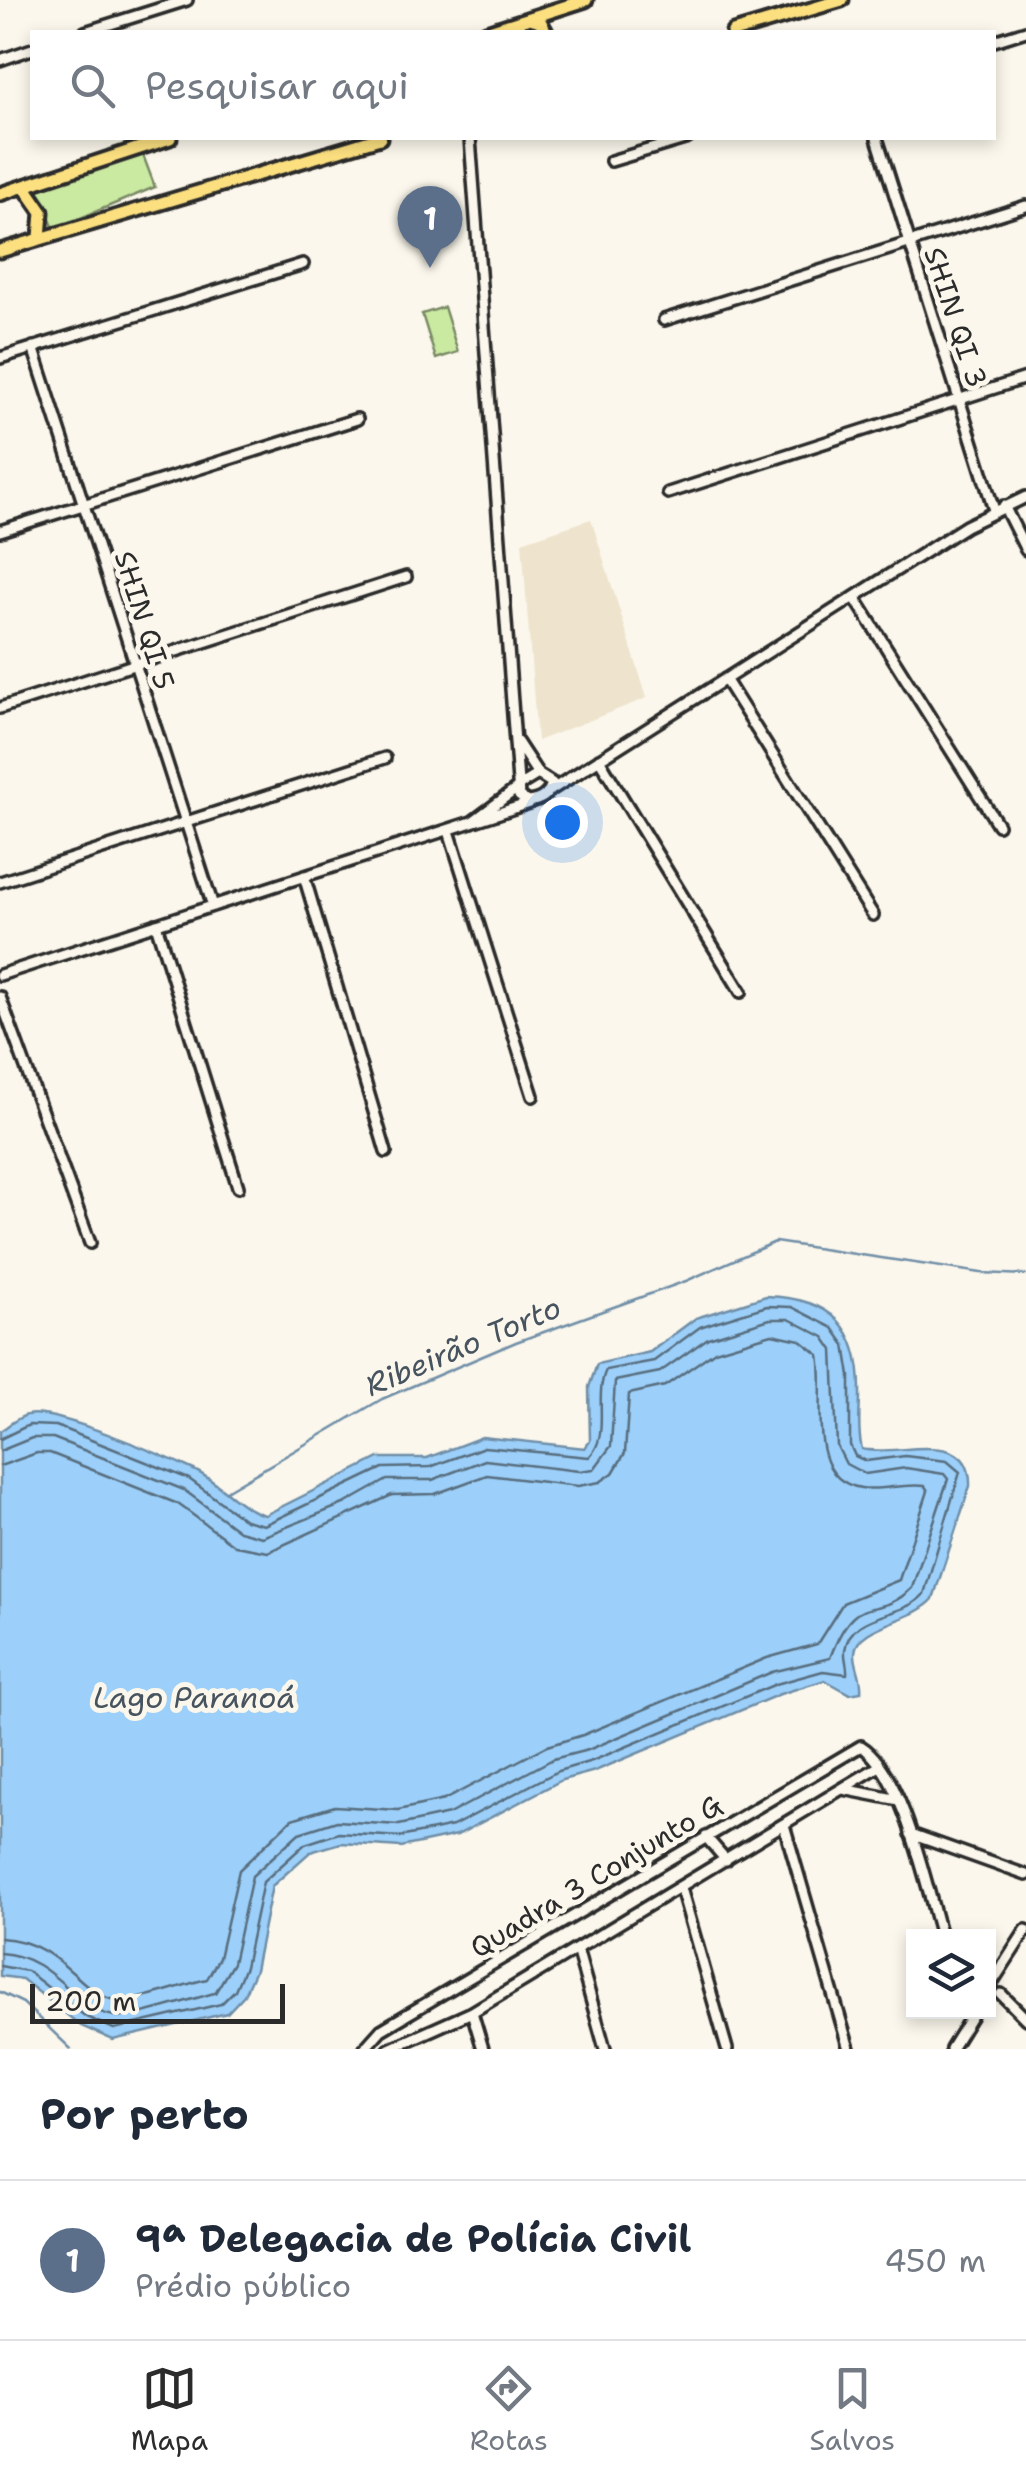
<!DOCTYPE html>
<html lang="pt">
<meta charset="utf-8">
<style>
:root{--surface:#fff;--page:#f2f2f3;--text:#1f2937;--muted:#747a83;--line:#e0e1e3;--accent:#2b2b2b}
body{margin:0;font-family:"Shantell Sans",sans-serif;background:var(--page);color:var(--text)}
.controls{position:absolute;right:30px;bottom:30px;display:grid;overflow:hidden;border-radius:0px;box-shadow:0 5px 15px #0003}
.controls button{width:90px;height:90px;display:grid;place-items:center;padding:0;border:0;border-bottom:2px solid var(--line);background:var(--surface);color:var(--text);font:50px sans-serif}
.scale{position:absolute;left:30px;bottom:25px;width:255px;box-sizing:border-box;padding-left:10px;border:5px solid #2b2b2b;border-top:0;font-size:28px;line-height:35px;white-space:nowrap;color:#2b2b2b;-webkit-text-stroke:8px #fbf7ec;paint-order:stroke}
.you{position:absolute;left:562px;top:822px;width:35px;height:35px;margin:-25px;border:8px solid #fff;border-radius:50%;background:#1a73e8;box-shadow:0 0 0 15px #1a73e833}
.badge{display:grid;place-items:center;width:65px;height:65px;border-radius:50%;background:var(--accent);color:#fff;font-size:32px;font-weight:700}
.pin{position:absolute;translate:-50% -82px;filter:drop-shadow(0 2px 5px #0008)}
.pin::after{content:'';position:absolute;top:52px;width:35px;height:30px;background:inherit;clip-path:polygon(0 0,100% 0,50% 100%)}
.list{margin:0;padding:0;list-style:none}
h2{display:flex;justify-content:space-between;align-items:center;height:130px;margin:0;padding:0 40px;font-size:42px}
h2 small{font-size:32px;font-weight:400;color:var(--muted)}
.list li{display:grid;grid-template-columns:65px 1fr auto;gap:30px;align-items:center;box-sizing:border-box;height:160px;padding:0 40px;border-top:2px solid var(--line)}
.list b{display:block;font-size:38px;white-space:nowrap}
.list p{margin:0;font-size:32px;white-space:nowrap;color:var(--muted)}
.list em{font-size:32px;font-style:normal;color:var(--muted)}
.icon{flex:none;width:55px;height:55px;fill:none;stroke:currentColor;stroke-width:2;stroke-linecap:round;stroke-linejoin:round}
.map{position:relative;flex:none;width:1026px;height:2049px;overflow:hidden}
.search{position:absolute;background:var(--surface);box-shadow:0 5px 15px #0003;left:30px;right:30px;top:30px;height:110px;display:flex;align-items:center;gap:25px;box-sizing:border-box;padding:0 35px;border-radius:0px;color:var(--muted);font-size:38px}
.sheet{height:290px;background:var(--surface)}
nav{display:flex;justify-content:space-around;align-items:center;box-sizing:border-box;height:140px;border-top:2px solid var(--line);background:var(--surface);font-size:28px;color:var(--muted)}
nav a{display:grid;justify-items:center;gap:5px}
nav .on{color:var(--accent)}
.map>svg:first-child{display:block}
.built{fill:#eee3cd}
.green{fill:#cae9a1;stroke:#7a8a66;stroke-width:2.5}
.water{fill:#9cd0fa;stroke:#6f8ea7;stroke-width:2.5}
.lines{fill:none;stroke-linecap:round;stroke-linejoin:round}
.shore{stroke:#586d7e;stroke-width:2.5}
.stream{stroke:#6f8ea7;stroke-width:2.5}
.minor-casing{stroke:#2b2b2b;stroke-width:16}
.major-casing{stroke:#2b2b2b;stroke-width:19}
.minor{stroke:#fbf7ec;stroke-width:9}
.major{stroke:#fce080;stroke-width:11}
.labels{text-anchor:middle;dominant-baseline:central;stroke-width:10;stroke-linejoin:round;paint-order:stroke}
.street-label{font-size:28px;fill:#2b2b2b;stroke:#fbf7ec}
.water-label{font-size:30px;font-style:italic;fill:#47545f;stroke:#fbf7ec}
</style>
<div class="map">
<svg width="1026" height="2049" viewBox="0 0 1026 2049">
<rect width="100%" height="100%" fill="#fbf7ec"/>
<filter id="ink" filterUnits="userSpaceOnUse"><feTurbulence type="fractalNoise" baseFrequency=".01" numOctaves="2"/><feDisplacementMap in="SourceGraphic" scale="20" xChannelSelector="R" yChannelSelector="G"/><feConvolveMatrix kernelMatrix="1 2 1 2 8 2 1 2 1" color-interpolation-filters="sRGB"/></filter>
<g filter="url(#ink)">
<!-- built -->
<path class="built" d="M 591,519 L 647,698 L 537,741 L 522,542 Z"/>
<!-- green -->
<path class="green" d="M 143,155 L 155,187 L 54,229 L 36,185 Z
M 444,307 L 458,352 L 436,359 L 422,314 Z"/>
<!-- water -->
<path class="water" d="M 766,1296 C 832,1298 861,1327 860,1394 C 860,1411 857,1432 862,1449 C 895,1458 972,1425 970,1486 L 933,1599 C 915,1621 857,1625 855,1652 C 854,1665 863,1678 861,1692 L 850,1694 L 825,1680 L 780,1694 L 595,1771 L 562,1780 L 457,1835 L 401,1847 L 341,1843 L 310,1852 L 272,1886 L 255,1970 L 244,1995 L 227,2013 L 113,2040 L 81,2026 L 22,1979 L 0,1976 L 0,1431 C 8,1426 18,1417 27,1415 C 54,1408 164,1456 194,1470 C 220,1482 238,1508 265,1515 L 379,1458 L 427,1458 L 482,1437 L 585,1448 L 590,1441 L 589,1387 L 597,1364 L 650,1352 L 696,1318 Z"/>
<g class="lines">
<!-- shore -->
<path class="shore" d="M 0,1439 L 29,1425 L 56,1426 L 189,1479 L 245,1520 L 264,1525 L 383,1468 L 430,1467 L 484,1447 L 589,1457 C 611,1436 593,1397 606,1370 L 654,1361 L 700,1327 L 718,1321 L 767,1306 L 792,1307 L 833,1328 L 845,1345 L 850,1376 L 850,1445 L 855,1456 L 866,1461 L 905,1456 L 947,1461 L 960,1472 L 924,1594 C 904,1619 850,1611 845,1650 C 844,1659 848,1666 847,1674 L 823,1671 L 776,1684 L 592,1761 L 558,1771 L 453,1826 L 400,1837 L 339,1833 L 305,1844 L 263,1882 L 245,1967 L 235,1990 L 221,2004 L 114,2029 L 86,2017 L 27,1971 L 0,1966
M 0,1451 L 32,1438 L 53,1438 L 184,1490 L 239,1531 L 262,1537 L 346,1503 L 387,1480 L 432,1480 L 485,1460 L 579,1471 L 594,1469 L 611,1446 L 615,1381 L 660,1372 L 708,1338 L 770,1319 L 789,1319 L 824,1337 L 833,1350 L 837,1446 L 846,1464 L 865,1474 L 906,1468 L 944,1474 L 948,1479 L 912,1588 C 874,1625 857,1585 830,1658 L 772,1672 L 588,1750 L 553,1759 L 449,1814 L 399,1825 L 337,1821 L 299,1833 L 252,1876 L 233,1963 L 215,1993 C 190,1999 138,2018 115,2016 C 75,2012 56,1956 0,1953
M 0,1466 L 37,1453 L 50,1453 L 178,1504 L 235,1546 L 268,1552 L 392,1495 L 435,1494 L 487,1475 L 578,1486 L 600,1482 L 613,1473 L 625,1453 L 629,1394 L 665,1386 L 715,1351 L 772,1334 L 800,1340 L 819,1355 C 827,1396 803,1479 861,1488 C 882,1491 903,1483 925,1486 L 928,1491 L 899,1580 L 843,1603 L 817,1644 L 767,1658 L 583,1735 L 547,1746 L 444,1800 L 398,1810 L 335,1806 L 292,1819 L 239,1870 L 219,1958 L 207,1979 C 185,1984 135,2003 115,2000 C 79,1994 62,1941 0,1938"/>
<!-- stream -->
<path class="stream" d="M 226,1491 L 382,1399 L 516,1342 L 686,1281 L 775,1242 L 981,1273 L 1026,1275
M 0,1992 L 23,2003 L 71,2049"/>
<!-- minor casing -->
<g class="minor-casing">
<path id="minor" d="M 85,32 L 187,0
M 994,41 L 1026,31
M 0,60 L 32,49
M 470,138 L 519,796 L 527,802 C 539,801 549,796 552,783 L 538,774 L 520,785
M 877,138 L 994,510
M 611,161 L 688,138
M 664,320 L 1026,206
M 33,347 L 213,906
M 0,358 L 303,264
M 668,493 L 1026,378
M 1004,506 L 1026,550
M 0,531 L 357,419
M 855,598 L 998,825
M 725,679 L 873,915
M 0,708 L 406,577
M 517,742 L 538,774
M 599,759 L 741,992
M 548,792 L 966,526 L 1026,497
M 472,822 L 519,787
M 449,831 L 533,1096
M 304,876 L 386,1152
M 0,882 L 385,758
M 156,924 L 238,1187
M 0,975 L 530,803
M 0,997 L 90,1243
M 843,1789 L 899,1800
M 784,1825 L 849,2049
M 911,1834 L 1026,1875
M 706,1837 L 726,1860
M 681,1888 L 727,2049
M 577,1949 L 605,2049
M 988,1989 L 1026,1930
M 1001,1994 L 1026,2019
M 472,2012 L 483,2049
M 364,2049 L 381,2030 L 861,1746 C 903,1772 927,1889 941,1936
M 389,2049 L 472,2012 L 878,1767
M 951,2049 L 974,2012"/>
</g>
<!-- major casing -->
<g class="major-casing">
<path id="major" d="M 530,18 L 540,21 L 546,32
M 486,32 L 586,0
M 733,32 L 842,0
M 24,186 L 42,212 L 40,238
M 0,194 L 170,138
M 0,251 L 380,138"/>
</g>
<!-- minor -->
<use href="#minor" class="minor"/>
<!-- major -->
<use href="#major" class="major"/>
</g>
</g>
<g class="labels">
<!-- street labels -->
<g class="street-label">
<text transform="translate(956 317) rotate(72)">SHIN QI 3</text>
<text transform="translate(145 620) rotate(73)">SHIN QI 5</text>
<text transform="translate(596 1876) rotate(-31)">Quadra 3 Conjunto G</text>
</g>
<!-- water labels -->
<g class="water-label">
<text transform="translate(463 1346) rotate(-23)">Ribeirão Torto</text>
<text x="194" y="1697">Lago Paranoá</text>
</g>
</g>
</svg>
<div class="controls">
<button><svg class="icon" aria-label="layers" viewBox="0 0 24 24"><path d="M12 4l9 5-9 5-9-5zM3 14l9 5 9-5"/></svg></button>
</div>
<div class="scale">200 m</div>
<div class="you"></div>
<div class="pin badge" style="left:430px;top:268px;background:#5c6f8a">1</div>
<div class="search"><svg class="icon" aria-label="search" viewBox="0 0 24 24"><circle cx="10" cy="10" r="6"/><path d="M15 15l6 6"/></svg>Pesquisar aqui</div>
</div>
<section class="sheet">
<h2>Por perto<small></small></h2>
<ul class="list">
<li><span class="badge" style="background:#5c6f8a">1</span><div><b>9ª Delegacia de Polícia Civil</b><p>Prédio público</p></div><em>450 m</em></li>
</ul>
</section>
<nav>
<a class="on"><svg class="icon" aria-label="map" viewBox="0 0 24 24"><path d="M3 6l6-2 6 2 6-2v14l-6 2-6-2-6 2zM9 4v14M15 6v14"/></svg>Mapa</a>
<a><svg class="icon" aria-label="directions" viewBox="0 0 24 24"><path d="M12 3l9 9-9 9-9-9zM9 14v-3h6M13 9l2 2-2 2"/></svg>Rotas</a>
<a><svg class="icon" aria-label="saved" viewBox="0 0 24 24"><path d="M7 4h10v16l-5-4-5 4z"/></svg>Salvos</a>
</nav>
